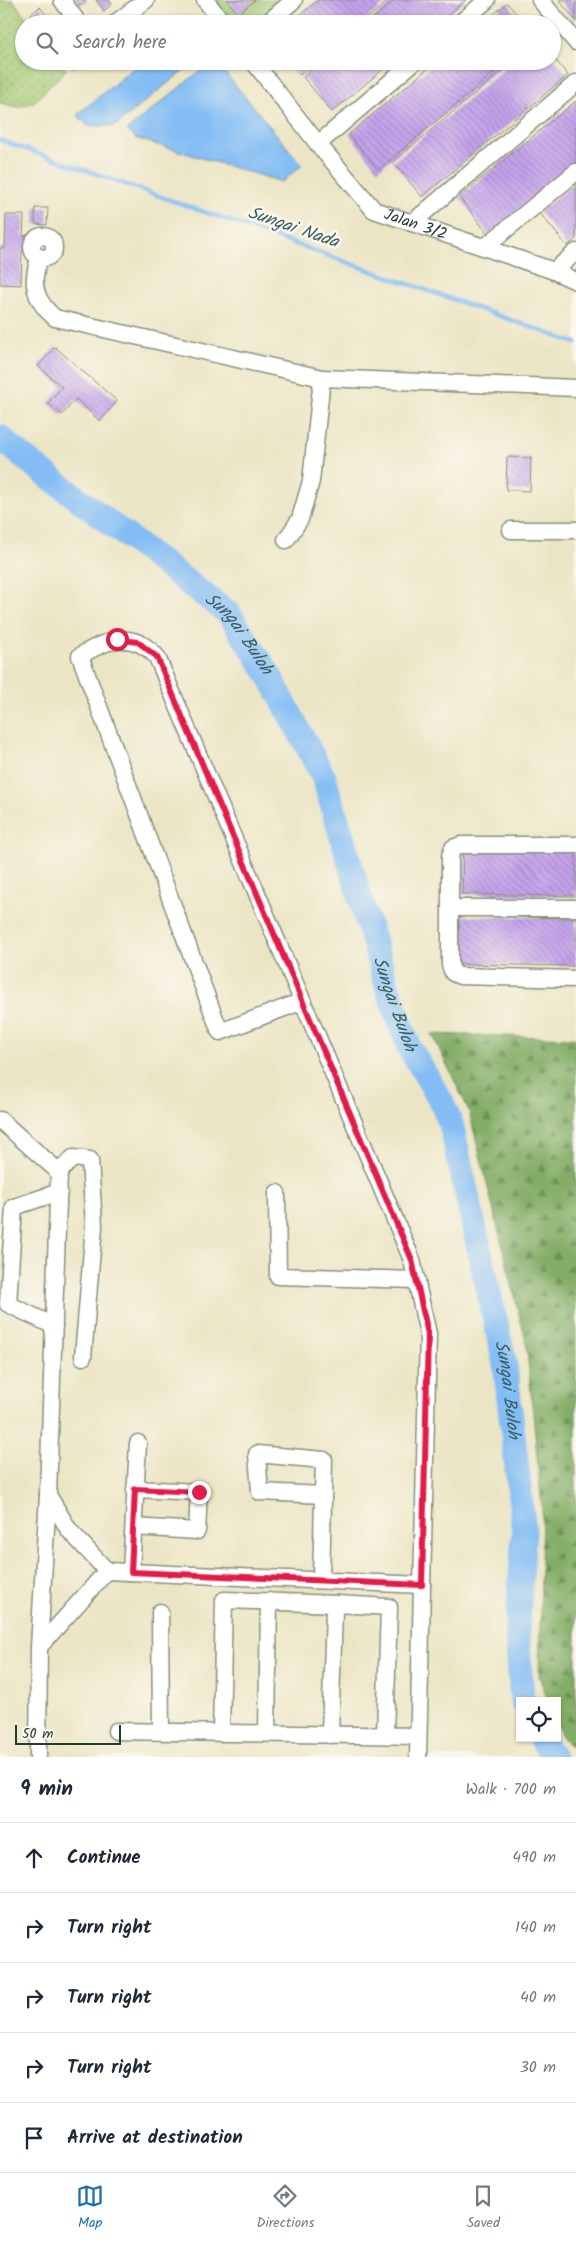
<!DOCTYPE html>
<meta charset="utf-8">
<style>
:root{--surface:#fff;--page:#f2f2f3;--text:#1f2937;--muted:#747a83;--line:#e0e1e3;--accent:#1f6fb2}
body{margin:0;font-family:Kalam,sans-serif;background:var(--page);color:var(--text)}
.controls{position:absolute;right:15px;bottom:15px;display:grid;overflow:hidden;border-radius:0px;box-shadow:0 1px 4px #0004}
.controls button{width:45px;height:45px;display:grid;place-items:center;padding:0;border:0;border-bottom:1px solid var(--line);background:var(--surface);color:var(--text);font:25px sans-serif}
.scale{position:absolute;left:15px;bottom:12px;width:106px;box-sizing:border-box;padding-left:5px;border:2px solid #1f3d34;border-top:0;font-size:14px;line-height:18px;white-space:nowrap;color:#1f3d34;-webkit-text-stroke:4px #fbf7ec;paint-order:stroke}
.stop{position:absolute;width:15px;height:15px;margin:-11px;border:4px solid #e11d48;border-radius:50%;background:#fff}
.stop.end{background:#e11d48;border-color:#fff;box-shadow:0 1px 5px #0008}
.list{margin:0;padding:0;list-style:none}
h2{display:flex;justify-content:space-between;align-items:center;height:65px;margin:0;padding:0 20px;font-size:21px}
h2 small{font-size:16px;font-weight:400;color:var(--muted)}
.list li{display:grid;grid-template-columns:32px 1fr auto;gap:15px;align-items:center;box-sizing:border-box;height:70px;padding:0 20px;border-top:1px solid var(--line)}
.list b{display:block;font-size:19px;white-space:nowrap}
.list em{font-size:16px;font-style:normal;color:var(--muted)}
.icon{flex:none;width:28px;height:28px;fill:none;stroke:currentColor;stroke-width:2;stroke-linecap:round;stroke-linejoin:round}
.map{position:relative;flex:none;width:576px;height:1757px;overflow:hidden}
.search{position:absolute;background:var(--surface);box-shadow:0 1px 4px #0004;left:15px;right:15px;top:15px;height:55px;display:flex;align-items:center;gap:12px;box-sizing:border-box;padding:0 18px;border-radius:28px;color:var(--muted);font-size:19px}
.sheet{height:415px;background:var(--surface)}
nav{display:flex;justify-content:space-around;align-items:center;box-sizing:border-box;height:70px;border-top:1px solid var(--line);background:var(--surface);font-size:14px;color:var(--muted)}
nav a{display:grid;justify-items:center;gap:2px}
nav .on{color:var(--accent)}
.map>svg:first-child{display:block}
.grass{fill:url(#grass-dots);stroke:#628354}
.forest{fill:url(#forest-firs);stroke:#51754d}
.park{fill:url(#park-tufts);stroke:#628354}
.water{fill:#83bdf4;stroke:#517d94}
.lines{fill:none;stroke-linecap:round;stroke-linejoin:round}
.stream{stroke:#83bdf4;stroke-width:4.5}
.river{stroke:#83bdf4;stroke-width:25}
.building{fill:url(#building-back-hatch)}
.minor-casing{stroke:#86917c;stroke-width:19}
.minor{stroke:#fff;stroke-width:16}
.route{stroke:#e11d48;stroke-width:6}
.labels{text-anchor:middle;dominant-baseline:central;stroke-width:5;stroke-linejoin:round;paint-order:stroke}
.street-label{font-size:16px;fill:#1f3d34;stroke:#fbf7ec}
.water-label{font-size:18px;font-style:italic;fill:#385d64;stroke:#fbf7ec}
</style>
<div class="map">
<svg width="576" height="1757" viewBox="0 0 576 1757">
<defs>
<pattern id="grass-dots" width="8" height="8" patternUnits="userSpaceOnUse" patternTransform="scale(1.25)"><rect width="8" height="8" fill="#a4c974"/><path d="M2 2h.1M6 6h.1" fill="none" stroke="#85a460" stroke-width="1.8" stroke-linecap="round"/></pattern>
<pattern id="forest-firs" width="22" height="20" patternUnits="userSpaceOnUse" patternTransform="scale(1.25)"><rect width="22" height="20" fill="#83ad66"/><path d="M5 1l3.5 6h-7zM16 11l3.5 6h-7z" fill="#6b8e55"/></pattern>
<pattern id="park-tufts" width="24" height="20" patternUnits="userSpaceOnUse" patternTransform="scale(1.25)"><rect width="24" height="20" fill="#a4c974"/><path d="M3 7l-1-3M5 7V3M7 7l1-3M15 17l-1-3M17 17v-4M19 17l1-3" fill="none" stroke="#85a460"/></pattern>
<pattern id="building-back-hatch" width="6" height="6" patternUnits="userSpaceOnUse" patternTransform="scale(1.25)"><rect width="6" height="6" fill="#c5a3ec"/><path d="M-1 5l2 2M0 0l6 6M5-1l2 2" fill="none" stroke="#9f86c0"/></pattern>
</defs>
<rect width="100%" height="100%" fill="#fbf7ec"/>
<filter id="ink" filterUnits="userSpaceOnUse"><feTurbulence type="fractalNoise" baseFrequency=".02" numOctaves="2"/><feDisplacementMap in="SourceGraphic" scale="10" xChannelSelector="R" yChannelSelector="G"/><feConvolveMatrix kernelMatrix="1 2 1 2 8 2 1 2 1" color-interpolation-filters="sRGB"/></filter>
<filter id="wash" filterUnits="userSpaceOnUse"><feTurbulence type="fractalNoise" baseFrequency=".0096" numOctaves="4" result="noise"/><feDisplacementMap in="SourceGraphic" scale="20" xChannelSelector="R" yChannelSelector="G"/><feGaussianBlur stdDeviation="1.12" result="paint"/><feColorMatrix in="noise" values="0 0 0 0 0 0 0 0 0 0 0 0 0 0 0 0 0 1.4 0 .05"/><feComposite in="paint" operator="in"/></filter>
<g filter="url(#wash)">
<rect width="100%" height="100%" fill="#ece5c5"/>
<!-- grass -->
<path class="grass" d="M 0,0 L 13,0 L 31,24 L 24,24 L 24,61 L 60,61 L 66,70 L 34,102 L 18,107 L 0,103 Z"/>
<!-- forest -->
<path class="forest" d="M 432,1034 L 576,1038 L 576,1752 C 556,1732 557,1729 557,1701 L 548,1701 L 539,1676 L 542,1508 L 526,1342 L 469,1111 Z"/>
<!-- park -->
<path class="park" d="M 215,0 L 283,0 L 254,24 L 235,24 Z"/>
<!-- water -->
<path class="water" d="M 142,61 L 195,61 L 115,126 L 88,126 L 77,115 Z
M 212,61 L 215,61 L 302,165 L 282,182 L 135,138 L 127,130 Z"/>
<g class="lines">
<!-- stream -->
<path class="stream" d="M 0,140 L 576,343"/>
<!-- river -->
<g class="river">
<path id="s1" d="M 0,437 L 26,459 L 229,614 L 268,673 L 324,778 L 387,986 L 409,1047 L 441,1101 L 451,1124 L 505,1364 L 524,1531 L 517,1632 L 522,1701"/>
<path d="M 541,1738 L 553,1757"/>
</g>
</g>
<g id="blocks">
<!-- building -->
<path class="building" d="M 76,0 L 87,0 L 80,5 Z
M 96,0 L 109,0 L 112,4 L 104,11 Z
M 227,0 L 255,0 L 238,14 Z
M 318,0 L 389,0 L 361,24 L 289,24 Z
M 395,0 L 466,0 L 437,24 L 366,24 Z
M 559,0 L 576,0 L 576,21 Z
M 507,3 L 525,24 L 482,24 Z
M 40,7 L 53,24 L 38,24 L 31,14 Z
M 143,16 L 149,24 L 134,24 Z
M 552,56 L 568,75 L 422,197 L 393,162 L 514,61 L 552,61 Z
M 68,61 L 81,61 L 73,68 Z
M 289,61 L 316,61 L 300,75 Z
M 321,61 L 393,61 L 332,112 L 303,77 Z
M 437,61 L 508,61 L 378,170 L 349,134 Z
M 576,101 L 576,163 L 489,235 L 459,197 Z
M 576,182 L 576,239 L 567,246 L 539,212 Z
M 35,208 L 48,208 L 47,225 L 35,224 Z
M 6,215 L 24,215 L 23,236 L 30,236 L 30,252 L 22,251 L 21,285 L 0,284 L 0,248 L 5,248 Z
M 55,347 L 117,401 L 100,421 L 76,399 L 62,415 L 48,403 L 62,387 L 38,366 Z
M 507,457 L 531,458 L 530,491 L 506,490 Z
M 463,847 L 576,848 L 576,896 L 462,894 Z
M 458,916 L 576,918 L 576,966 L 457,964 Z"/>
</g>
</g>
<g filter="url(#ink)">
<use href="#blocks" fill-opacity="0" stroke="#86917c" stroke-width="1"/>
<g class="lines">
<!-- minor casing -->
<g class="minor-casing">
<g id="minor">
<path d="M 62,0 L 79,24"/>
<path d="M 205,0 L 224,24"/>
<path d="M 540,0 L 576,42"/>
<path d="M 114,24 L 146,0"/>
<path d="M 266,24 L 294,0"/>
<path d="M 459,24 L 487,0"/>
<path id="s2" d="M 253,61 L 318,144 L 374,210 L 554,271 L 576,281"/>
<path d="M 318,144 L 415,61"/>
<path d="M 412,223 L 576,83"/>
<circle cx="43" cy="247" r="11"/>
<path d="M 485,247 L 576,172"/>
<path d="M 40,257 C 30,282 34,300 55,318 L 322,378 L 576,388"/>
<path d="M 554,271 L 576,252"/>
<path d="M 511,530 L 576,530"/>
<path d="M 286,540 L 300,519 L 311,481 L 322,378"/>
<path d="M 576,845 L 461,845 L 453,848 L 450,856 L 450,965 L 453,973 L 460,976 L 576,979"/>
<path d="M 451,908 L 576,908"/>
<path d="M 303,1001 L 220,1032 L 80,656 C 107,639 133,630 157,657 L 412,1260 L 428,1334 L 418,1757"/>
<path d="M 0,1120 L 59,1172"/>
<path d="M 277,1193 L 278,1276 L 417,1280"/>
<path d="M 54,1326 L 8,1304 L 14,1207 L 59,1192"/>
<path d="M 48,1495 L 69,1530 L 107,1571 L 422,1585"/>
<path d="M 134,1527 L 197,1531 L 199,1492 L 135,1489"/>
<path d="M 131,1572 L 138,1443"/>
<path d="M 321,1580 L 324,1460 L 257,1454 L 260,1492 L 323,1495"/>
<path d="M 160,1612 L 161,1731"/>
<path d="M 39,1647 L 107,1571"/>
<path d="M 116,1731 L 418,1736"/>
<path d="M 221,1733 L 224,1600 L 338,1604"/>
<path d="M 267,1733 L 269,1601"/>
<path d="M 330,1735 L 334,1611 L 338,1604 L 389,1607 L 385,1735"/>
<path d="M 38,1757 L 39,1647 L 48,1495 L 59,1172 L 73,1158 L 90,1160 L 94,1226 L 83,1357"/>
</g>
</g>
<!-- minor -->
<use href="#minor" class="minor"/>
</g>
</g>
<g class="lines" filter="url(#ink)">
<!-- route -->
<path class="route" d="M 117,639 L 138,642 L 157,657 L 412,1260 L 428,1334 L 422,1585 L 131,1572 L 135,1489 L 199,1492"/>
</g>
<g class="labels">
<!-- street labels -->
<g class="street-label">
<text stroke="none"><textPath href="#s2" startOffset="236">Jalan 3/2</textPath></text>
</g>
<!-- water labels -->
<g class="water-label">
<text transform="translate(293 228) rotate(19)">Sungai Nada</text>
<text stroke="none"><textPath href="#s1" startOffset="311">Sungai Buloh</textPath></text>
<text stroke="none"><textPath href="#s1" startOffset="716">Sungai Buloh</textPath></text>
<text stroke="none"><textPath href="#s1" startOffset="1121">Sungai Buloh</textPath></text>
</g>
</g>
</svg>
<div class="controls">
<button><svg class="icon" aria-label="locate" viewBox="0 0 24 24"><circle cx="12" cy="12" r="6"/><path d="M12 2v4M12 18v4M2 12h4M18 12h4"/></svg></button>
</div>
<div class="scale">50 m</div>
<div class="stop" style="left:117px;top:639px"></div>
<div class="stop end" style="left:199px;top:1492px"></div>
<div class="search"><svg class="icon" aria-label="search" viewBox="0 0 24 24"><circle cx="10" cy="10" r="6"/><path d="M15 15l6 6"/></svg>Search here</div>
</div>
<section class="sheet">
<h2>9 min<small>Walk · 700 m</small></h2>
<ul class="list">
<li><svg class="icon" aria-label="ahead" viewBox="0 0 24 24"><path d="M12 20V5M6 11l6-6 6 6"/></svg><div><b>Continue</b></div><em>490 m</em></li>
<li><svg class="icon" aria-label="right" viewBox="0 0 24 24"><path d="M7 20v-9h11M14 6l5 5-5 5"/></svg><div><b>Turn right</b></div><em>140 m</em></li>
<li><svg class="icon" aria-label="right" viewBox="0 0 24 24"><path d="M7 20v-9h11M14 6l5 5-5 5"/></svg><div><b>Turn right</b></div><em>40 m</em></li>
<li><svg class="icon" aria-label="right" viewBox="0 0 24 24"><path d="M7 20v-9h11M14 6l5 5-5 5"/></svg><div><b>Turn right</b></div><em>30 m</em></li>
<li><svg class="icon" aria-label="arrive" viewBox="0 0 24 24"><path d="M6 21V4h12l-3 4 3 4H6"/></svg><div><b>Arrive at destination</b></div></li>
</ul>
</section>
<nav>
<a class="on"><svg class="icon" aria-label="map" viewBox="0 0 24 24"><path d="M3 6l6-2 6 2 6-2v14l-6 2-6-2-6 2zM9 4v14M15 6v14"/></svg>Map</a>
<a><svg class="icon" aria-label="directions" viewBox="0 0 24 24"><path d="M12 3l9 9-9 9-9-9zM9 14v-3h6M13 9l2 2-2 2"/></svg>Directions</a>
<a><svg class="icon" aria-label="saved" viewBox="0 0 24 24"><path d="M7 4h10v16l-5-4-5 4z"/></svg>Saved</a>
</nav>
